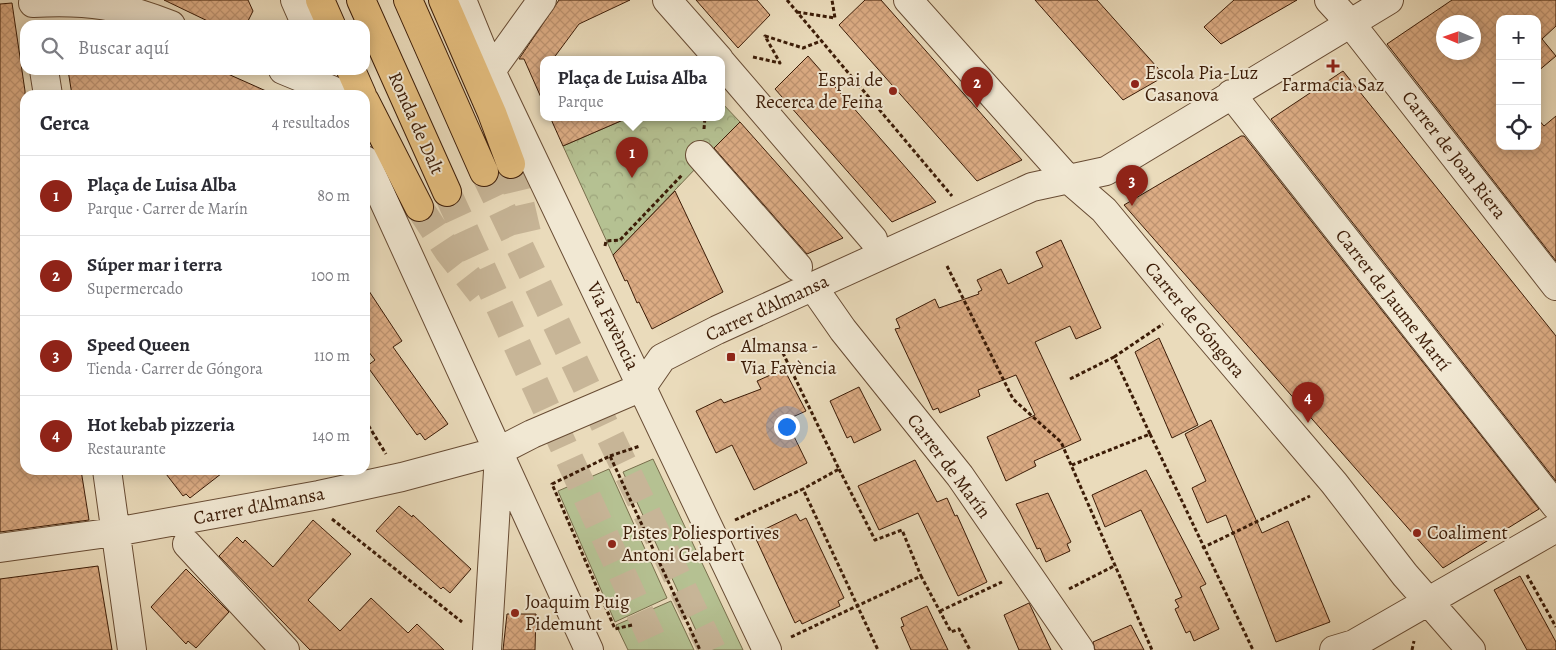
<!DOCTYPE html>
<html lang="es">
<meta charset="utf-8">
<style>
:root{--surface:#fff;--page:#f2f2f3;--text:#2b2b33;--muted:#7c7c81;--line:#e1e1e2;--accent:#8f2418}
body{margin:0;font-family:Alegreya,serif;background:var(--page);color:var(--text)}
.controls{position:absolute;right:15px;top:15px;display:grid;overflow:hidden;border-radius:10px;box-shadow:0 2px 12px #0003}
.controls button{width:45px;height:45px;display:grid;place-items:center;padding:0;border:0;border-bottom:1px solid var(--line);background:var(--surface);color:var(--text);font:25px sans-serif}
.compass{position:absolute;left:1436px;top:15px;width:45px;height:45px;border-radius:50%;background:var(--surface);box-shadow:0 2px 12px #0003;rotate:272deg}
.you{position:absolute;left:786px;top:426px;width:18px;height:18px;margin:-12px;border:4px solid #fff;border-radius:50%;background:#1a73e8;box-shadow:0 0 0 8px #1a73e833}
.badge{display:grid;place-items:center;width:32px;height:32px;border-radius:50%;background:var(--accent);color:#fff;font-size:16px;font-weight:700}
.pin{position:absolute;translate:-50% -41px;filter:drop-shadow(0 1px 2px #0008)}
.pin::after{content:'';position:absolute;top:26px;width:18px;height:15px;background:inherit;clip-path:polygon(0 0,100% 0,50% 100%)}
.popup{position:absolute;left:540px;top:56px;width:185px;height:65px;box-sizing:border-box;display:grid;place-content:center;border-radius:10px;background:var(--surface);filter:drop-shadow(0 1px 4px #0005);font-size:16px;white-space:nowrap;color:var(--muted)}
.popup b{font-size:19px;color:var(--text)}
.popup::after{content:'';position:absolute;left:50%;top:100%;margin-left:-10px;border:10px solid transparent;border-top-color:var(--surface)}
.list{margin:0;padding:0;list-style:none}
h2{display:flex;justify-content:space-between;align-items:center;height:65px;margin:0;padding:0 20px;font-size:21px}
h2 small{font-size:16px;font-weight:400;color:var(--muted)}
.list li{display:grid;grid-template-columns:32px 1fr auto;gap:15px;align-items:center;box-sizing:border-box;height:80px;padding:0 20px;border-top:1px solid var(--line)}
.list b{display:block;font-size:19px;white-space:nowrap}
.list p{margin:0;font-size:16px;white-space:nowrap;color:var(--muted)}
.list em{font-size:16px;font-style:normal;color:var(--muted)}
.icon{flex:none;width:28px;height:28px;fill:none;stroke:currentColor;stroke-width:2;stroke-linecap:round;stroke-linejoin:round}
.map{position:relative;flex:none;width:1556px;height:650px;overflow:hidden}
.search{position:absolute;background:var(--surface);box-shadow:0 2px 12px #0003;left:20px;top:20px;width:350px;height:55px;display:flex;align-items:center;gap:12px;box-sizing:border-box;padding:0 18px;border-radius:15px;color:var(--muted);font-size:19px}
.panel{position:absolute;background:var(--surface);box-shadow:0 2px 12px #0003;left:20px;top:90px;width:350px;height:385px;border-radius:15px}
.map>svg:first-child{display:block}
.green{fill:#b5c192;stroke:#786e4c}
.park{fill:url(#park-crowns);stroke:#786e4c}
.building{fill:url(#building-cross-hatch);stroke:#3c1c07;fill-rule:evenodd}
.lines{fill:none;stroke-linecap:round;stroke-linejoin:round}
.highway-tunnel{stroke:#c7b597;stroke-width:28;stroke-dasharray:28 14;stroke-linecap:butt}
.minor-casing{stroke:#684c34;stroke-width:30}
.highway-casing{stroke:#3c1c07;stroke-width:30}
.path{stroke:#3c1c07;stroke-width:3;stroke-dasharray:4 2.5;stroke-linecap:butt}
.minor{stroke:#f1e8d3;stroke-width:28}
.highway{stroke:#e5be7e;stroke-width:28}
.poi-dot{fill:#8f2418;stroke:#f1e8d3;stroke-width:2}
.labels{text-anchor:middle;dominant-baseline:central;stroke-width:4;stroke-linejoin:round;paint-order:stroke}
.poi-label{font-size:19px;fill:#3c1c07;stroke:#f1e8d3;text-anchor:start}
.street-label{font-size:19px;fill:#3c1c07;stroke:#f1e8d3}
</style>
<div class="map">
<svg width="1556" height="650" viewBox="0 0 1556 650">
<defs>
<pattern id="park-crowns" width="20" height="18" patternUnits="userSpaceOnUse" patternTransform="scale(1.25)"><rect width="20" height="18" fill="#b5c192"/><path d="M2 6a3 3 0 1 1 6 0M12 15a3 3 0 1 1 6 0" fill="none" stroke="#9da57c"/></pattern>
<pattern id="building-cross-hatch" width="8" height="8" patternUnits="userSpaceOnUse" patternTransform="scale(1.25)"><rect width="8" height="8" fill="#dcac84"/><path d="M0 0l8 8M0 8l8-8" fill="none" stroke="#be9370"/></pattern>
</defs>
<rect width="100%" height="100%" fill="#eadbbb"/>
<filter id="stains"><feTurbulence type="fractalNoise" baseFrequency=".004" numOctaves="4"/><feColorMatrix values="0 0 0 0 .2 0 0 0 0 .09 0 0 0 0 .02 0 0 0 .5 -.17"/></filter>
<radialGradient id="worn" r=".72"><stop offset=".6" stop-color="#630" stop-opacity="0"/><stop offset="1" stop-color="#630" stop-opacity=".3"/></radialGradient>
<!-- green -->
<path class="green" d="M 653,459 L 743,650 L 705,650 L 623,472 Z
M 609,469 L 667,598 L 615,622 L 558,491 Z
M 671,601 L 694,650 L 628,650 L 616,625 Z"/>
<!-- park -->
<path class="park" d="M 721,102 L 740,122 L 613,255 L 563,146 L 630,117 L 721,117 Z"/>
<!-- building -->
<path class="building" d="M 164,0 L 248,0 L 253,11 L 246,25 L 216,25 Z
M 559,0 L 630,0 L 579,24 L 553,59 L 543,59 L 543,102 L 524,59 L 519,59 Z
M 696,0 L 757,0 L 770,15 L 738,48 Z
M 865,0 L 881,0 L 1022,160 L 977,181 L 839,25 Z
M 1035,0 L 1097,0 L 1165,76 L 1123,100 Z
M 1234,0 L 1297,0 L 1221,44 L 1204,27 Z
M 1452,0 L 1556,0 L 1556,26 L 1542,39 L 1556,56 L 1537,72 L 1537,19 L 1500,19 L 1500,146 L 1537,146 L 1537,118 L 1544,126 L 1556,116 L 1556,261 L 1387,44 ZM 1444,22 L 1474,22 L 1474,52 L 1444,52 Z
M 12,3 L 25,91 L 25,470 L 81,470 L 89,520 L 0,532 L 0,4 Z
M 808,56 L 936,202 L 892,222 L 775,89 Z
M 68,70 L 219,70 L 275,95 L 72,95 Z
M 1343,71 L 1556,336 L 1556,481 L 1271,119 Z
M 550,117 L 630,117 L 563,146 Z
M 740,122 L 843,238 L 807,254 L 714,148 Z
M 1241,136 L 1244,136 L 1539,509 L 1443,568 L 1124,205 Z
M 675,191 L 723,292 L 652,329 L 639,302 L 637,303 L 627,280 L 625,281 L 613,255 Z
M 1061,240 L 1101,328 L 1076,339 L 1070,326 L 1035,342 L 1081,440 L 1034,461 L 1036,466 L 1006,481 L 987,437 L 1035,415 L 1016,375 L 978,390 L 980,396 L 940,413 L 938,408 L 933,410 L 895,329 L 900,328 L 896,319 L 935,299 L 939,308 L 979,294 L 978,292 L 982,290 L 977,280 L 1001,269 L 1008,284 L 1043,267 L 1036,252 Z
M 365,285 L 402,341 L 393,347 L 448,424 L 425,440 L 420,433 L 417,435 L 367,366 L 375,360 L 365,347 Z
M 1159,338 L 1198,425 L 1172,438 L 1135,352 Z
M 784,369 L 806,411 L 786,420 L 807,463 L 754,490 L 732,445 L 716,453 L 696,411 L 721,399 L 724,403 L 761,389 L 757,381 Z
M 859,387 L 881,430 L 854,443 L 851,436 L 847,438 L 830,401 Z
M 1211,420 L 1262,533 L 1288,521 L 1330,622 L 1276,642 L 1226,515 L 1207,523 L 1192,488 L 1206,481 L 1185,434 Z
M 915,460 L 937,502 L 947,498 L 955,516 L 957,515 L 987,582 L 958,596 L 918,513 L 879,530 L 858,486 Z
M 163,470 L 226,470 L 190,498 L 186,494 L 183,496 Z
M 1146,470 L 1206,584 L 1200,587 L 1219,629 L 1194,641 L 1190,631 L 1186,633 L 1175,609 L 1179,607 L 1175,600 L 1182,597 L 1141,510 L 1105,527 L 1092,495 Z
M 1048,493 L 1071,542 L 1067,544 L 1070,551 L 1046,562 L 1040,548 L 1037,549 L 1016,504 Z
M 399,506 L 412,517 L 413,515 L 471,569 L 450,593 L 443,587 L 441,589 L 376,531 Z
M 796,514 L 800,521 L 806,518 L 844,598 L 838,601 L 840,606 L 802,624 L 800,620 L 795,623 L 756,539 L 761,536 L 759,532 Z
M 313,520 L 351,554 L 308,600 L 340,631 L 371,598 L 408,633 L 417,624 L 444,650 L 310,650 L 219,556 L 237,537 L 243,543 L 245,540 L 273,567 Z
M 98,566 L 112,650 L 0,650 L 0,579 Z
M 186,569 L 229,612 L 196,648 L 188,641 L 186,644 L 151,607 Z
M 1520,576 L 1556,642 L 1556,650 L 1527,650 L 1494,590 Z
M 1029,603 L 1030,605 L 1051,650 L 1019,650 L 1004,615 Z
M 927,606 L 948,650 L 911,650 L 901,627 L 904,626 L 901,618 Z
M 507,614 L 536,614 L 535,650 L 503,650 Z
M 1131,625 L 1144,650 L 1095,650 L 1093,642 Z"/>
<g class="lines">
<!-- highway-tunnel -->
<path class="highway-tunnel" d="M 511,164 L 528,237
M 484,172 L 712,650
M 447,192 L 657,650
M 419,207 L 448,251 L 481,293"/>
<!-- minor casing -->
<g class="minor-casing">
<path id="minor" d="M 295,0 L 306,25
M 462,0 L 491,71 L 767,650
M 667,0 L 719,59
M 908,0 L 1067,178 L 1104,210 L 1185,308 L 1334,483 L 1405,575 L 1471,650
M 1329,0 L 1351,24 L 1556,286
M 33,3 C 89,0 120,5 171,25
M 721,62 L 873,239
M 44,70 L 48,95
M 283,70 L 334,91
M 491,71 L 542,0
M 1231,94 L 1556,506
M 700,155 L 798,267
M 365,160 L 589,650
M 813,287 L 843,330 L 960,476 L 1080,650
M 107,470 L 132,650
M 187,544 L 285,650
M 0,548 L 115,532 L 319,495 L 402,477 L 499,451 L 532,434 L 642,387 L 662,358 L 717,330 L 1032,187 L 1106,171 L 1389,0
M 487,650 L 499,455
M 1334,650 L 1354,644 L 1556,528"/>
</g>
<!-- highway casing -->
<g class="highway-casing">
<path id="highway" d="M 320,0 L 331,25
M 361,0 L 447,192
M 408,0 L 484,172
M 443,0 L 492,113 L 511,164
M 351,70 L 362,95
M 365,101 L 419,207"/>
</g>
<!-- path -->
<path class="path" d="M 787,0 L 952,196
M 797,12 L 835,18 L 832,0
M 753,57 L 780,63 L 765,36 L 803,48 L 821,41
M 704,129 L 705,117
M 605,246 L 606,241 L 620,240 L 682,175
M 947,266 L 1013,399 L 1061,442 L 1152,650
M 780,347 L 839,469 L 803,489
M 1114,357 L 1163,324
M 1070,379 L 1114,357 L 1150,434 L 1072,465
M 365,420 L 386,454
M 1150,434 L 1253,650
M 610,456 L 640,446
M 839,469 L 875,540 L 902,530 L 921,576
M 332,519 L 462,622
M 735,520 L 803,489 L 878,650
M 1202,548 L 1310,496
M 1527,575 L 1556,627
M 1069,589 L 1116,565
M 940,611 L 1002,582
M 632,625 L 615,629 L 552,484 L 610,456 L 700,650
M 791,637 L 921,576 L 951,632 L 959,629 L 970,650
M 1412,650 L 1414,641"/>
<!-- minor -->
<use href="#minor" class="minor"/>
<!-- highway -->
<use href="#highway" class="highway"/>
</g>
<!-- markers -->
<g class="poi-dot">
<path d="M1330.5 58.5h5v5h5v5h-5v5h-5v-5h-5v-5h5z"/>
<circle cx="1135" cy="84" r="5"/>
<circle cx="893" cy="91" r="5"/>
<rect x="726" y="352" width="10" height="10" rx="2.5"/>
<circle cx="1417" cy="533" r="5"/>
<circle cx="612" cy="544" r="5"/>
<circle cx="515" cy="613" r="5"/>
</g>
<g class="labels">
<!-- poi labels -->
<g class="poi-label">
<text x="1145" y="73">Escola Pia-Luz<tspan x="1145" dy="22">Casanova</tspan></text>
<text x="883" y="80" text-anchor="end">Espai de<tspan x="883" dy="22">Recerca de Feina</tspan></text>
<text x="1333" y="85" text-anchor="middle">Farmacia Saz</text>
<text x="741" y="346">Almansa -<tspan x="741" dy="22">Via Favència</tspan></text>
<text x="622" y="533">Pistes Poliesportives<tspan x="622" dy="22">Antoni Gelabert</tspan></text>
<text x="1427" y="533">Coaliment</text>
<text x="525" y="602">Joaquim Puig<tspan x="525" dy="22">Pidemunt</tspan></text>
</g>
<!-- street labels -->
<g class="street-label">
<text transform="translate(416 123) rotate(66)">Ronda de Dalt</text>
<text transform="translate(1454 155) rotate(52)">Carrer de Joan Riera</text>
<text transform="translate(1393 300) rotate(52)">Carrer de Jaume Martí</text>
<text transform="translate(767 308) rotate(-25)">Carrer d'Almansa</text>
<text transform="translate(1195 320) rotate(50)">Carrer de Góngora</text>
<text transform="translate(613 326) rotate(64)">Via Favència</text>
<text transform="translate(949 466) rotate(53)">Carrer de Marín</text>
<text transform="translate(259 506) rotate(-11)">Carrer d'Almansa</text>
</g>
</g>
<rect width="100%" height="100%" filter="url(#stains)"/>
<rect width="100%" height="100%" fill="url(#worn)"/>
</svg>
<div class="controls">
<button>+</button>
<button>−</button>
<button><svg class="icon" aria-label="locate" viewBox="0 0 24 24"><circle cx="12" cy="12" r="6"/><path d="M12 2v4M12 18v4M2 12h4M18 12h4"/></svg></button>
</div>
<svg class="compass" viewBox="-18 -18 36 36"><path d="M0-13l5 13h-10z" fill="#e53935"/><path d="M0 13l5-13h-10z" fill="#7c7c81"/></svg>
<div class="you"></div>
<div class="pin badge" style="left:632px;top:178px">1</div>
<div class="popup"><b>Plaça de Luisa Alba</b>Parque</div>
<div class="pin badge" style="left:977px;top:108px">2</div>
<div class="pin badge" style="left:1132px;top:206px">3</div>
<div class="pin badge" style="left:1308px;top:423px">4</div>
<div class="search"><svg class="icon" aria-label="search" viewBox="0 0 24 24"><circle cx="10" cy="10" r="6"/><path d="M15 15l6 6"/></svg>Buscar aquí</div>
<section class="panel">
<h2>Cerca<small>4 resultados</small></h2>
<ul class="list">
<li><span class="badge">1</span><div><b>Plaça de Luisa Alba</b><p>Parque · Carrer de Marín</p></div><em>80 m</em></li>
<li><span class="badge">2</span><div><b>Súper mar i terra</b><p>Supermercado</p></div><em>100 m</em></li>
<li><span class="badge">3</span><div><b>Speed Queen</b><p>Tienda · Carrer de Góngora</p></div><em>110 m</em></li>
<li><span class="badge">4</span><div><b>Hot kebab pizzeria</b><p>Restaurante</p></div><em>140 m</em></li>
</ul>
</section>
</div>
